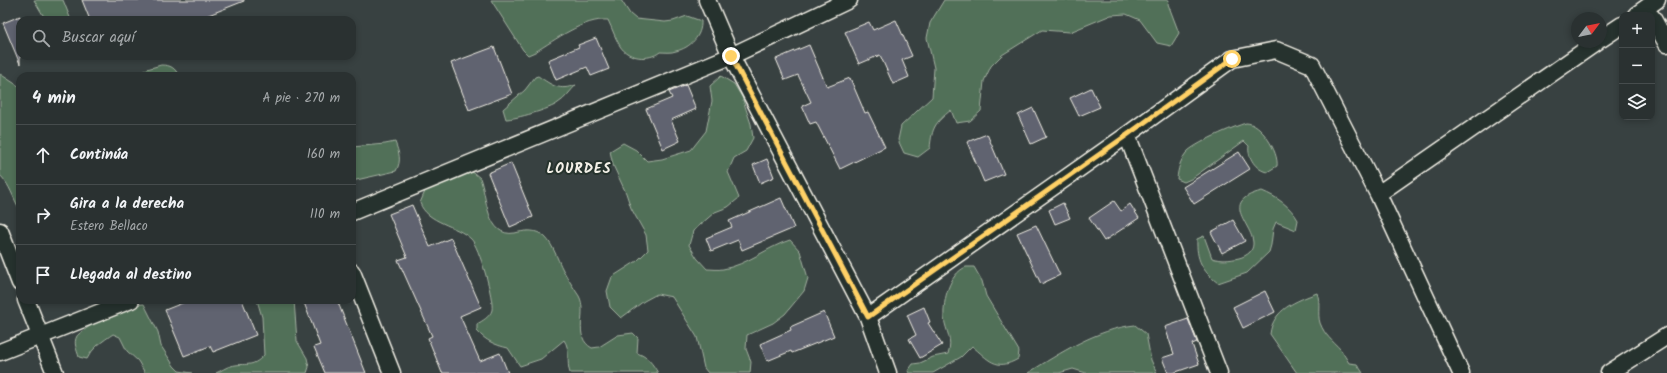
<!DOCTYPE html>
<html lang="es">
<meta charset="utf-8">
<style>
:root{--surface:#2a3131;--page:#363d3d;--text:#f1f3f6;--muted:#a5a9ab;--line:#464c4d}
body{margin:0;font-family:Kalam,sans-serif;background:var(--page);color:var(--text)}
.controls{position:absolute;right:12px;top:12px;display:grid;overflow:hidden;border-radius:8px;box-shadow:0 2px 6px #0003}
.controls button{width:36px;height:36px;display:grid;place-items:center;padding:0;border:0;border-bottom:1px solid var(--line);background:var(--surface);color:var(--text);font:20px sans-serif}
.compass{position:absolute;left:1571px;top:12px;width:36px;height:36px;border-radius:50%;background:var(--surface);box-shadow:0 2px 6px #0003;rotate:58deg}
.stop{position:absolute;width:12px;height:12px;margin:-9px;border:3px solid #ffd166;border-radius:50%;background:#fff}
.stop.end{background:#ffd166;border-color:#fff;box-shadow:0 1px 4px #0008}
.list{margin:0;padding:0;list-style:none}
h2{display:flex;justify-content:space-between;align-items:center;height:52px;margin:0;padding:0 16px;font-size:17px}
h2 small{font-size:13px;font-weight:400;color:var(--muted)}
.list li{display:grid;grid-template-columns:26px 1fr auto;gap:12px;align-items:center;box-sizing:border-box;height:60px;padding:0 16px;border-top:1px solid var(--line)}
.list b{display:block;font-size:15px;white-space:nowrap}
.list p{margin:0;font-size:13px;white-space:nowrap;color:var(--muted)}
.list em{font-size:13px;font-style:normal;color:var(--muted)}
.icon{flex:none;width:22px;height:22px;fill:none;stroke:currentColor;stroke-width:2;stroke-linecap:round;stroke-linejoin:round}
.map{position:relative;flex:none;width:1667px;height:373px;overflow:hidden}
.search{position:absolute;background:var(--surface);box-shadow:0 2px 6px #0003;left:16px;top:16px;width:340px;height:44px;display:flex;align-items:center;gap:10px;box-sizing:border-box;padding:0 14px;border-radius:12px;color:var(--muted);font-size:15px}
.panel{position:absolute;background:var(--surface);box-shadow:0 2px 6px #0003;left:16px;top:72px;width:340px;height:232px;border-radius:12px}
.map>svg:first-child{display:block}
.green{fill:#517058;stroke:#a2b0a0}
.building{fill:#616370;stroke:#f4f1e8}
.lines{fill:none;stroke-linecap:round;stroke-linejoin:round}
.street-casing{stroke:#f4f1e8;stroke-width:19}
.street{stroke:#26332d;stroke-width:16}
.route{stroke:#ffd166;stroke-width:5}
.labels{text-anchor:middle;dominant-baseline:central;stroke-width:4;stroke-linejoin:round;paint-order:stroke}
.district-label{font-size:14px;font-weight:bold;letter-spacing:1px;fill:#f4f1e8;stroke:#26332d}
</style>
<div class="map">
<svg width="1667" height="373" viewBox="0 0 1667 373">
<rect width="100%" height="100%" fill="#384141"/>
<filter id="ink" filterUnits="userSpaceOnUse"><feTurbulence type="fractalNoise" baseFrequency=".025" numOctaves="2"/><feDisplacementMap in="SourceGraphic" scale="8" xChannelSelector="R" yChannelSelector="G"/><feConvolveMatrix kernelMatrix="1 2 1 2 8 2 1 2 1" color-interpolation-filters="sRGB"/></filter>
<g filter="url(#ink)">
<!-- green -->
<path class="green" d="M 34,0 L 63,0 L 71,20 L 46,20 Z
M 491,0 L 621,0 L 630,14 L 636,19 L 665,22 L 673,21 L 687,16 L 701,21 C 702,36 690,48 676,51 C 671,53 665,52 660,52 C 649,61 628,59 620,46 C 615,38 612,28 608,20 C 584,18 555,40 535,52 L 528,55 L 523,50 Z
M 944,0 L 1169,0 L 1168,4 L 1179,33 L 1171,46 L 1157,43 L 1140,20 L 1126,14 L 1111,15 L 1070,32 L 1042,30 L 1002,55 L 991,66 L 984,81 L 981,111 L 970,121 L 956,123 L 951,110 C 935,123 932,127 930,148 L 918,157 L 904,153 L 898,140 L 901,126 L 932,97 L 934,68 L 927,38 L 930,23 Z
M 161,65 C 171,65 175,68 179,76 L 136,76 L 147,69 Z
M 0,74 L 20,87 L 20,210 C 13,198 10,185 0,175 Z
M 538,76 C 553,86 559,91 576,85 C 570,91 565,99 558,103 C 551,109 515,119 506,119 L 503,109 L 525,90 L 535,77 Z
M 721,76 L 734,84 L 742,97 L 751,124 L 753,138 L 746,151 L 734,158 L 728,172 L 739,198 L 728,207 L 715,212 L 693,231 L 689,245 L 697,258 L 707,269 C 712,269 718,270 723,269 C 747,265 767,247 790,240 L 800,251 L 808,278 L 804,291 L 785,314 L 773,323 L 747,335 L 746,349 L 751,362 L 750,373 L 708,373 L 704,368 L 697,337 L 672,297 L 657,294 L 644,301 L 621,318 L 610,307 L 607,291 L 612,277 L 637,261 L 648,250 L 646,235 L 631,208 L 626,193 L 613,165 L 610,151 L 623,143 L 636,150 L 647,161 L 662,159 L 691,150 L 706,131 L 712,101 L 710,86 Z
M 1246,123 C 1261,123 1279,152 1277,166 L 1267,172 C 1256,170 1247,157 1249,146 L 1244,141 L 1191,179 L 1184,182 L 1177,179 C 1178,169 1180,161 1186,153 C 1193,144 1235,126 1246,123 Z
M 395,142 C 399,153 402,160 396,171 L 352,181 L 352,147 L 385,144 Z
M 466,170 L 474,173 L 480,178 C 487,196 486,238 515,233 C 523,231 533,229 541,234 C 552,240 557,259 563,270 C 568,279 573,287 579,296 C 588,312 572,337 592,348 L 599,347 L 618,335 L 633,333 L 638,338 L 637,353 C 648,357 652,363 658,373 L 570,373 C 566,362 571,350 564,340 L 541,359 L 520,366 L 508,348 C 495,345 486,341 477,331 L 477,324 C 482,321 490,317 492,310 C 494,299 479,246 471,239 C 457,225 427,223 420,203 L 426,189 Z
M 1262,191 C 1277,197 1290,206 1298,220 L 1296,230 L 1276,222 L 1273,229 L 1271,245 L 1269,252 L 1247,273 L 1218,283 C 1202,271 1196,259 1197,239 L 1204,236 L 1212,258 C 1221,261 1230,260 1239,258 C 1243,257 1247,255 1250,252 C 1266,232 1211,203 1262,191 Z
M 966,267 L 974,267 L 982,281 L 986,296 L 1019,351 L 1018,359 C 996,372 988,359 972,346 L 961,357 L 933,373 L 909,373 L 908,371 L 913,364 L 920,363 L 933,357 L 948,354 C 953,338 946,333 944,318 C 943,300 949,274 966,267 Z
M 1317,293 C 1321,303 1317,313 1320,323 C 1325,336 1332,340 1341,350 C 1344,354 1346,359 1349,363 L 1357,364 L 1363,373 L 1297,373 L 1270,334 C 1273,309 1296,301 1317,293 Z
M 257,300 L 294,300 L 297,341 L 307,358 L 309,367 L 307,373 L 216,373 C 221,371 226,367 231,366 C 245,362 252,369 264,355 L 262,317 Z
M 144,304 L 158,332 L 161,346 L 174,366 L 179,371 L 192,373 L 145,373 L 138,361 L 127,351 L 120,337 L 113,334 C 103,341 93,347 87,359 L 79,357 C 77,350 73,343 77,336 C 78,333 117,308 122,307 C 129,305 136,305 144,304 Z
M 1135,325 L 1146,334 L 1151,360 L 1157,373 L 1086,373 L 1073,369 L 1059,373 L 1028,373 C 1060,353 1097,329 1135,325 Z"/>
<!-- building -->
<path class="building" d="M 82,0 L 244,0 L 244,1 L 196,20 L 90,20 Z
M 20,16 L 20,64 L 3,23 Z
M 896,20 L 912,56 L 902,60 L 909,77 L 893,84 L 880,55 L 859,64 L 845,32 L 869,22 L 873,30 Z
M 596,38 L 609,69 L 591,76 L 587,67 L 556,80 L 548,60 L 579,47 L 578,45 Z
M 809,45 L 827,87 L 850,78 L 865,113 L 868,112 L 885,147 L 840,169 L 816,122 L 810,124 L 802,106 L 811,102 L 798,75 L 785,80 L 776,59 Z
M 494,47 L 512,94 L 469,110 L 451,63 Z
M 686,85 L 696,109 L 671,120 L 680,141 L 663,149 L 646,109 L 672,98 L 669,92 Z
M 1091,88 L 1100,107 L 1079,116 L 1070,98 Z
M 1033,108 L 1046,137 L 1031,144 L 1018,115 Z
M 987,134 L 1004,174 L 984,182 L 967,142 Z
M 1239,152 L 1250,169 L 1194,204 L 1183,187 Z
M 767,159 L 774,177 L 760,183 L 753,165 Z
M 511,163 L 533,217 L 510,227 L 488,173 Z
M 781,198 L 794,228 L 742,250 L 738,240 L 711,251 L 706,238 L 732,227 L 729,221 Z
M 1114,201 L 1121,211 L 1130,204 L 1139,218 L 1104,241 L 1089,218 Z
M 1063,203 L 1070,218 L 1055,224 L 1049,210 Z
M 412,205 L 430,247 L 451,238 L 468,277 L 481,307 L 460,316 L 480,361 L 500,353 L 508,373 L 442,373 L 428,338 L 432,336 L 398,260 L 407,257 L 389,214 Z
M 1233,220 L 1245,241 L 1222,253 L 1211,232 Z
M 1036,225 L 1060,275 L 1041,284 L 1017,233 Z
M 1265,291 L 1275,312 L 1243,328 L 1233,307 Z
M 190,300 L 242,300 L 256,335 L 213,352 L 210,346 L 184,356 L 165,310 Z
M 303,300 L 337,300 L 366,373 L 325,373 L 314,347 L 320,345 Z
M 924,307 L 930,322 L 928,323 L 942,345 L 920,358 L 909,339 L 916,335 L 907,315 Z
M 824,312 L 834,336 L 792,353 L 791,351 L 767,361 L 760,344 L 791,330 L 790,327 Z
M 1188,319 L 1197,342 L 1192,344 L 1199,364 L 1173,373 L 1168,373 L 1162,358 L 1174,354 L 1165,327 Z"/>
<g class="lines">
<!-- street casing -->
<g class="street-casing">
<path id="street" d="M 707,0 L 731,56 L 868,317 L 888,373
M 1636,15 L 1657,0
M 1652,17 L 1667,44
M 1601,39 L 1622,25
M 1127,135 L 1219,373
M 1378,194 L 1597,42
M 352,212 L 731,56 L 849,0
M 0,231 L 20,283
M 352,272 L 392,373
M 26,300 L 55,373
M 868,317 L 1127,135 L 1232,59 L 1276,50 L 1312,65 L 1378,194 L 1461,373
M 0,352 L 131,300
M 1609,373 L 1667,336"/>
</g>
<!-- street -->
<use href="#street" class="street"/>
</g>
</g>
<g class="lines" filter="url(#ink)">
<!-- route -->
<path class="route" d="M 731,56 L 868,317 L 1127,135 L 1232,59"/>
</g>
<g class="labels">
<!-- district labels -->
<g class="district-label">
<text x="579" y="169">LOURDES</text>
</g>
</g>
</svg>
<div class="controls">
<button>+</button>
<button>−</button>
<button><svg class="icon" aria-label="layers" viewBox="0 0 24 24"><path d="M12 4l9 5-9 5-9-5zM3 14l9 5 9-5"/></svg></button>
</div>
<svg class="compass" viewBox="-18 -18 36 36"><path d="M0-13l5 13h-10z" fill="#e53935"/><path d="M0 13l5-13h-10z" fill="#a5a9ab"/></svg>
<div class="stop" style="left:1232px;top:59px"></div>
<div class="stop end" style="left:731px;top:56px"></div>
<div class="search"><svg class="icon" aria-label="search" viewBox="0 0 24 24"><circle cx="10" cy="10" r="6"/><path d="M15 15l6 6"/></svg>Buscar aquí</div>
<section class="panel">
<h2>4 min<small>A pie · 270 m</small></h2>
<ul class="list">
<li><svg class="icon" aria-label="ahead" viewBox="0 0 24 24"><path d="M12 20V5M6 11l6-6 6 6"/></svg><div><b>Continúa</b></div><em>160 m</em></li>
<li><svg class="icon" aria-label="right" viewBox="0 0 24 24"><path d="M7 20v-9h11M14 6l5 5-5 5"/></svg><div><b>Gira a la derecha</b><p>Estero Bellaco</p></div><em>110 m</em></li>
<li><svg class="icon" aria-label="arrive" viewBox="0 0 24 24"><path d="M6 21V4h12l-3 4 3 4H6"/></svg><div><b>Llegada al destino</b></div></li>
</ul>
</section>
</div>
